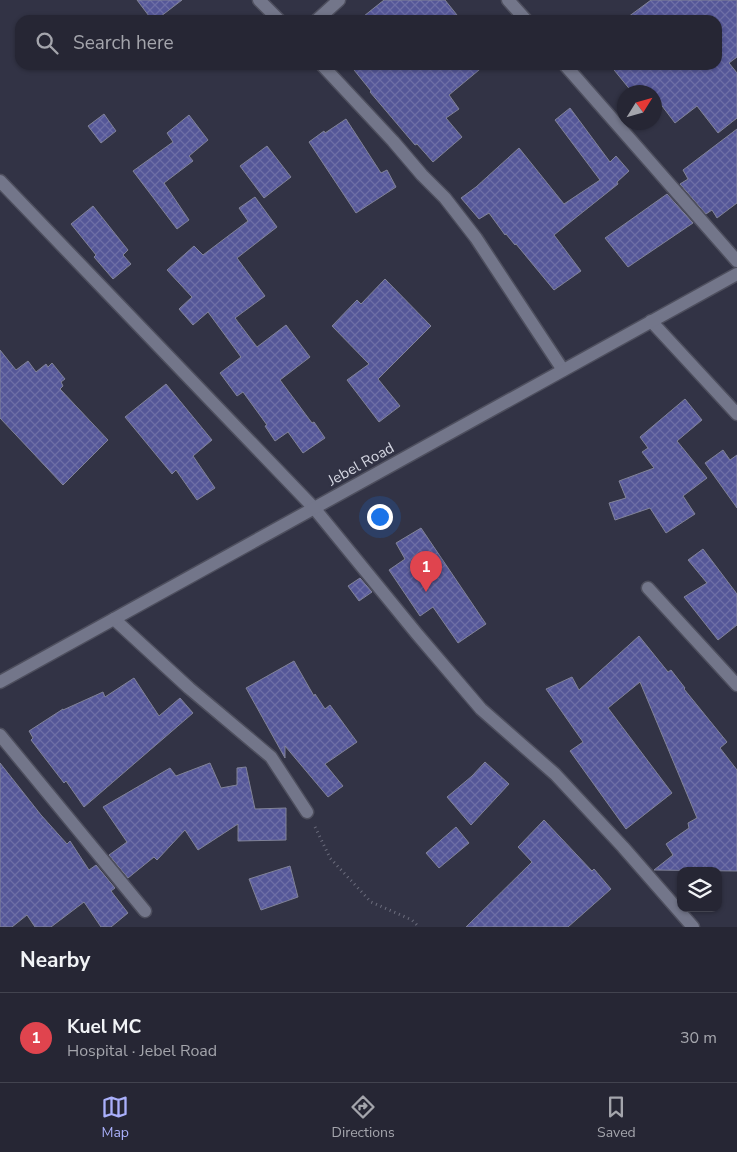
<!DOCTYPE html>
<meta charset="utf-8">
<style>
:root{--surface:#262634;--page:#2e2e3c;--text:#f1f3f6;--muted:#a4a5ac;--line:#42434f;--accent:#aab0fb}
body{margin:0;font-family:"Nunito Sans",sans-serif;background:var(--page);color:var(--text)}
.controls{position:absolute;right:15px;bottom:15px;display:grid;overflow:hidden;border-radius:10px;box-shadow:0 1px 4px #0004}
.controls button{width:45px;height:45px;display:grid;place-items:center;padding:0;border:0;border-bottom:1px solid var(--line);background:var(--surface);color:var(--text);font:25px sans-serif}
.compass{position:absolute;left:617px;top:85px;width:45px;height:45px;border-radius:50%;background:var(--surface);box-shadow:0 1px 4px #0004;rotate:53deg}
.you{position:absolute;left:379px;top:516px;width:18px;height:18px;margin:-12px;border:4px solid #fff;border-radius:50%;background:#1a73e8;box-shadow:0 0 0 8px #1a73e833}
.badge{display:grid;place-items:center;width:32px;height:32px;border-radius:50%;background:var(--accent);color:#fff;font-size:16px;font-weight:700}
.pin{position:absolute;translate:-50% -41px;filter:drop-shadow(0 1px 2px #0008)}
.pin::after{content:'';position:absolute;top:26px;width:18px;height:15px;background:inherit;clip-path:polygon(0 0,100% 0,50% 100%)}
.list{margin:0;padding:0;list-style:none}
h2{display:flex;justify-content:space-between;align-items:center;height:65px;margin:0;padding:0 20px;font-size:21px}
h2 small{font-size:16px;font-weight:400;color:var(--muted)}
.list li{display:grid;grid-template-columns:32px 1fr auto;gap:15px;align-items:center;box-sizing:border-box;height:90px;padding:0 20px;border-top:1px solid var(--line)}
.list b{display:block;font-size:19px;white-space:nowrap}
.list p{margin:0;font-size:16px;white-space:nowrap;color:var(--muted)}
.list em{font-size:16px;font-style:normal;color:var(--muted)}
.icon{flex:none;width:28px;height:28px;fill:none;stroke:currentColor;stroke-width:2;stroke-linecap:round;stroke-linejoin:round}
.map{position:relative;flex:none;width:737px;height:927px;overflow:hidden}
.search{position:absolute;background:var(--surface);box-shadow:0 1px 4px #0004;left:15px;right:15px;top:15px;height:55px;display:flex;align-items:center;gap:12px;box-sizing:border-box;padding:0 18px;border-radius:15px;color:var(--muted);font-size:19px}
.sheet{height:155px;background:var(--surface)}
nav{display:flex;justify-content:space-around;align-items:center;box-sizing:border-box;height:70px;border-top:1px solid var(--line);background:var(--surface);font-size:14px;color:var(--muted)}
nav a{display:grid;justify-items:center;gap:2px}
nav .on{color:var(--accent)}
.map>svg:first-child{display:block}
.building{fill:url(#building-cross-hatch);stroke:#818398}
.lines{fill:none;stroke-linecap:round;stroke-linejoin:round}
.street-casing{stroke:#4e4f5e;stroke-width:15}
.secondary-casing{stroke:#4e4f5e;stroke-width:15}
.path{stroke:#6c6d7d;stroke-width:3;stroke-dasharray:1 4;stroke-linecap:butt}
.street{stroke:#73768a;stroke-width:12}
.secondary{stroke:#73768a;stroke-width:12}
.labels{text-anchor:middle;dominant-baseline:central;stroke-width:4.5;stroke-linejoin:round;paint-order:stroke}
.street-label{font-size:15px;fill:#d3d5e0;stroke:#323345}
</style>
<div class="map">
<svg width="737" height="927" viewBox="0 0 737 927">
<defs>
<pattern id="building-cross-hatch" width="8" height="8" patternUnits="userSpaceOnUse" patternTransform="scale(1.25)"><rect width="8" height="8" fill="#555798"/><path d="M0 0l8 8M0 8l8-8" fill="none" stroke="#6d6ea6"/></pattern>
</defs>
<rect width="100%" height="100%" fill="#323345"/>
<!-- building -->
<path class="building" d="M 137,0 L 182,0 L 156,20 L 152,20 Z
M 384,0 L 445,0 L 461,20 L 359,20 Z
M 651,0 L 737,0 L 737,57 L 729,63 L 737,73 L 737,118 L 718,133 L 697,106 L 675,123 L 656,98 L 654,98 L 654,92 L 632,92 L 610,65 L 717,65 L 717,20 L 624,20 Z
M 350,65 L 485,65 L 449,95 L 459,109 L 446,118 L 462,137 L 433,162 L 417,144 L 415,145 L 370,92 L 371,91 Z
M 570,108 L 610,162 L 616,156 L 629,171 L 617,182 L 618,184 L 554,235 L 581,271 L 554,290 L 516,244 L 515,245 L 506,234 L 505,235 L 489,213 L 479,219 L 461,198 L 476,187 L 519,148 L 564,204 L 600,180 L 555,120 Z
M 104,114 L 116,131 L 101,143 L 88,126 Z
M 189,115 L 208,140 L 189,156 L 193,161 L 164,183 L 189,220 L 177,229 L 133,171 L 173,142 L 167,133 Z
M 346,119 L 381,173 L 387,170 L 396,187 L 356,213 L 309,142 L 324,131 L 325,133 Z
M 737,129 L 737,203 L 717,218 L 712,210 L 706,214 L 680,184 L 688,179 L 683,170 Z
M 267,146 L 291,177 L 264,198 L 240,166 Z
M 667,194 L 693,223 L 628,267 L 605,238 Z
M 255,197 L 277,227 L 237,258 L 265,296 L 235,318 L 257,347 L 286,325 L 310,357 L 280,380 L 312,423 L 314,422 L 325,438 L 303,453 L 288,432 L 275,441 L 265,426 L 267,425 L 243,392 L 237,396 L 220,373 L 241,357 L 208,312 L 193,325 L 179,309 L 192,297 L 167,270 L 194,246 L 203,255 L 248,221 L 239,208 Z
M 93,206 L 128,250 L 123,255 L 131,264 L 113,279 L 94,257 L 96,255 L 71,224 Z
M 385,279 L 431,326 L 378,379 L 400,406 L 379,422 L 347,380 L 369,364 L 332,326 L 357,300 L 361,304 Z
M 0,350 L 16,370 L 28,361 L 36,372 L 46,364 L 48,367 L 52,363 L 65,379 L 61,382 L 63,386 L 60,389 L 108,440 L 63,485 L 0,418 Z
M 166,384 L 212,440 L 193,456 L 215,488 L 197,500 L 176,470 L 172,474 L 125,417 Z
M 685,399 L 702,420 L 677,441 L 707,478 L 683,496 L 695,514 L 666,533 L 650,508 L 615,520 L 609,503 L 626,498 L 619,481 L 654,468 L 642,452 L 648,448 L 640,437 Z
M 723,450 L 730,460 L 737,455 L 737,508 L 705,463 Z
M 421,528 L 486,624 L 458,643 L 433,607 L 420,616 L 389,570 L 405,559 L 396,543 Z
M 703,549 L 737,594 L 737,625 L 718,640 L 684,597 L 707,583 L 688,560 Z
M 360,578 L 372,592 L 359,601 L 348,586 Z
M 639,636 L 668,672 L 671,670 L 685,688 L 684,689 L 727,742 L 720,748 L 737,770 L 737,871 L 654,870 L 673,855 L 666,844 L 689,828 L 688,823 L 697,818 L 640,682 L 608,708 L 672,793 L 626,829 L 570,751 L 583,742 L 546,689 L 572,677 L 579,690 Z
M 294,661 L 314,696 L 315,694 L 325,709 L 330,705 L 357,742 L 325,764 L 343,786 L 328,797 L 285,746 L 285,758 L 246,688 Z
M 134,678 L 159,716 L 180,698 L 193,713 L 84,807 L 66,781 L 64,783 L 31,740 L 33,738 L 29,731 L 63,709 L 63,710 L 103,692 L 105,697 Z
M 485,762 L 509,784 L 471,825 L 447,797 L 472,776 Z
M 0,763 L 41,815 L 67,844 L 70,841 L 89,870 L 96,865 L 115,888 L 111,891 L 128,913 L 111,927 L 101,927 L 84,902 L 51,927 L 35,927 L 27,915 L 12,927 L 0,927 Z
M 210,763 L 221,788 L 237,785 L 237,768 L 246,767 L 255,809 L 286,808 L 286,840 L 238,841 L 238,824 L 198,850 L 185,830 L 157,860 L 154,857 L 128,878 L 109,855 L 127,842 L 103,807 L 170,768 L 176,776 Z
M 544,820 L 592,871 L 594,869 L 611,889 L 568,927 L 466,927 L 532,862 L 518,847 Z
M 456,827 L 469,843 L 439,868 L 426,853 Z
M 290,866 L 298,897 L 261,910 L 249,879 Z"/>
<g class="lines">
<!-- street casing -->
<g class="street-casing">
<path id="street" d="M 259,0 L 279,20
M 508,0 L 526,20
M 317,20 L 339,0
M 322,65 L 393,141 L 422,175 L 445,198 L 476,238 L 563,370
M 565,65 L 737,261
M 0,181 L 314,508 L 417,634 L 481,709 L 555,774 L 623,847 L 693,927
M 651,321 L 737,414
M 648,588 L 737,685
M 114,619 L 189,688 L 271,757 L 307,812
M 0,735 L 145,911"/>
</g>
<!-- secondary casing -->
<g class="secondary-casing">
<path id="secondary" d="M 0,682 L 737,274"/>
</g>
<!-- path -->
<path class="path" d="M 315,827 L 330,858 L 371,902 L 412,920 L 419,927"/>
<!-- street -->
<use href="#street" class="street"/>
<!-- secondary -->
<use href="#secondary" class="secondary"/>
</g>
<g class="labels">
<!-- street labels -->
<g class="street-label">
<text transform="translate(361 464) rotate(-29)">Jebel Road</text>
</g>
</g>
</svg>
<div class="controls">
<button><svg class="icon" aria-label="layers" viewBox="0 0 24 24"><path d="M12 4l9 5-9 5-9-5zM3 14l9 5 9-5"/></svg></button>
</div>
<svg class="compass" viewBox="-18 -18 36 36"><path d="M0-13l5 13h-10z" fill="#e53935"/><path d="M0 13l5-13h-10z" fill="#a4a5ac"/></svg>
<div class="you"></div>
<div class="pin badge" style="left:426px;top:592px;background:#e0444e">1</div>
<div class="search"><svg class="icon" aria-label="search" viewBox="0 0 24 24"><circle cx="10" cy="10" r="6"/><path d="M15 15l6 6"/></svg>Search here</div>
</div>
<section class="sheet">
<h2>Nearby<small></small></h2>
<ul class="list">
<li><span class="badge" style="background:#e0444e">1</span><div><b>Kuel MC</b><p>Hospital · Jebel Road</p></div><em>30 m</em></li>
</ul>
</section>
<nav>
<a class="on"><svg class="icon" aria-label="map" viewBox="0 0 24 24"><path d="M3 6l6-2 6 2 6-2v14l-6 2-6-2-6 2zM9 4v14M15 6v14"/></svg>Map</a>
<a><svg class="icon" aria-label="directions" viewBox="0 0 24 24"><path d="M12 3l9 9-9 9-9-9zM9 14v-3h6M13 9l2 2-2 2"/></svg>Directions</a>
<a><svg class="icon" aria-label="saved" viewBox="0 0 24 24"><path d="M7 4h10v16l-5-4-5 4z"/></svg>Saved</a>
</nav>
